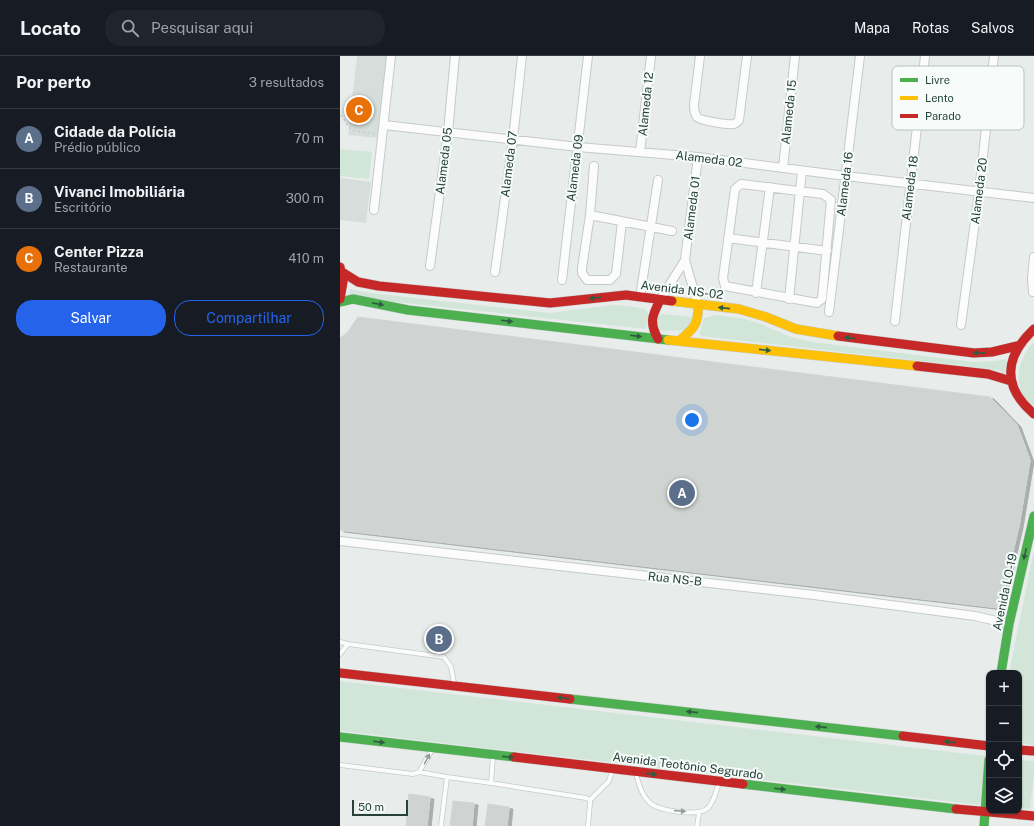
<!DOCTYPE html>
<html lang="pt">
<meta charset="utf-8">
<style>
:root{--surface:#171b24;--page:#20242c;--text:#f1f3f6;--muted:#9ea1a6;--line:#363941;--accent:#2563eb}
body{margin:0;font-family:"Public Sans",sans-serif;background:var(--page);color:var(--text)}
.controls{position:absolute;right:12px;bottom:12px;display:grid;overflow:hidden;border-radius:8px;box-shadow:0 1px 3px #0004}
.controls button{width:36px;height:36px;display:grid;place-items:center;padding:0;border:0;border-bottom:1px solid var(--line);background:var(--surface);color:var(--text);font:20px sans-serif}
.scale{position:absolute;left:12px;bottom:10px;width:56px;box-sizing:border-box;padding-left:4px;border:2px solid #24423a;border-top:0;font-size:11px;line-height:14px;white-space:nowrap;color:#24423a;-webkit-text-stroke:3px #f7fbf9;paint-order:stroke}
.you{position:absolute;left:352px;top:364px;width:14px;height:14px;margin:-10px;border:3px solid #fff;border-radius:50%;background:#1a73e8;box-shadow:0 0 0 6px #1a73e833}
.badge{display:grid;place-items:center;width:26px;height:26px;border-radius:50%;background:var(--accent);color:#fff;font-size:13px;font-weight:700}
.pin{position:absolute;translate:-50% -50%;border:2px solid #fff;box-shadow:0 1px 4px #0006}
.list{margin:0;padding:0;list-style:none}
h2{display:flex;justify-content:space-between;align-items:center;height:52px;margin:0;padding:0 16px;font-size:17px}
h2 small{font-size:13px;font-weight:400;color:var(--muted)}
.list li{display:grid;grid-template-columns:26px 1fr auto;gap:12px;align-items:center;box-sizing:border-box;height:60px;padding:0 16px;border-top:1px solid var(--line)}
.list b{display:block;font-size:15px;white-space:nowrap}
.list p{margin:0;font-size:13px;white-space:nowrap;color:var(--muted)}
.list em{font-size:13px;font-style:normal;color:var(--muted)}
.actions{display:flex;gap:8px;padding:12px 16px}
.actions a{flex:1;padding:9px 0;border:1px solid var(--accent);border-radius:16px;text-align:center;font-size:14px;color:var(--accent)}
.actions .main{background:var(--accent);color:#fff}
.icon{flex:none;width:22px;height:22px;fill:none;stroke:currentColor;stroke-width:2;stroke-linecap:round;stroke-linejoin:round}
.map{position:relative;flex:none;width:694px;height:770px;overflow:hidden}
header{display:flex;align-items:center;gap:24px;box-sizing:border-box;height:56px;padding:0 20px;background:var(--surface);border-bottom:1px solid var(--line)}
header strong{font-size:19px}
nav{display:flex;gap:22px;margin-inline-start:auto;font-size:14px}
.search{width:280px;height:36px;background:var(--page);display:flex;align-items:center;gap:10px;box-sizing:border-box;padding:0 14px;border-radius:16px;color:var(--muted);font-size:15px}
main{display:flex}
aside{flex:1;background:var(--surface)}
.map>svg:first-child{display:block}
.built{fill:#d6dedb}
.green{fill:#d1e6d8}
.building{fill:#cfd4d2;stroke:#d1d6d4;filter:url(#shadow)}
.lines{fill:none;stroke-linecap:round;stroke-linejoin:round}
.lane-casing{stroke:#c5cac8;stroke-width:5.5}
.street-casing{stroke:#c5cac8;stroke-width:10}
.fast-casing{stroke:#c3cbc8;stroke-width:10}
.slow-casing{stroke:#c3cbc8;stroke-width:10}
.jam-casing{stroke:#c3cbc8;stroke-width:10}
.path{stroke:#c3ccca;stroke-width:1.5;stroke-dasharray:2 3;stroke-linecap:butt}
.lane{stroke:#fcfcfc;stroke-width:4}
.street{stroke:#fcfcfc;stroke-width:8}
.fast{stroke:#4caf50;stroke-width:9}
.slow{stroke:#ffc107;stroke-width:9}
.jam{stroke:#c62828;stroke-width:9}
.oneway{fill:#2e5d40}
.oneway2{fill:#909f9b}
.labels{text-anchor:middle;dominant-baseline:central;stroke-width:4;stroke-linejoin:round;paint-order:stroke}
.street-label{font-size:12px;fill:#24423a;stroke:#f7fbf9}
.key{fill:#f7fbf9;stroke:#b8c4c0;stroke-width:1}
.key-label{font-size:11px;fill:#24423a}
</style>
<header>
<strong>Locato</strong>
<div class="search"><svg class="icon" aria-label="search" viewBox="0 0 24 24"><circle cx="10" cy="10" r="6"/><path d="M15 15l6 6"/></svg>Pesquisar aqui</div>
<nav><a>Mapa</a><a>Rotas</a><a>Salvos</a></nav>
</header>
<main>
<aside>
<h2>Por perto<small>3 resultados</small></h2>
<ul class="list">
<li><span class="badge" style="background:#5c6f8a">A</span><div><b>Cidade da Polícia</b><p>Prédio público</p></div><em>70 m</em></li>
<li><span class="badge" style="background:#5c6f8a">B</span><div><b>Vivanci Imobiliária</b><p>Escritório</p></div><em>300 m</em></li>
<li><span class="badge" style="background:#e8710a">C</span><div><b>Center Pizza</b><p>Restaurante</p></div><em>410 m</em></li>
</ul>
<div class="actions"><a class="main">Salvar</a><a>Compartilhar</a></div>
</aside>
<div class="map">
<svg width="694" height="770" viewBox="0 0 694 770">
<defs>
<filter id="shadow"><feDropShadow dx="4" dy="2" stdDeviation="0" flood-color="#0004"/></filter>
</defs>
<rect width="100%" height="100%" fill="#e8edeb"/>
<!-- built -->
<path class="built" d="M 17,0 L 47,0 L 37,82 L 8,79 Z
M 0,122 L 31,126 L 26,167 L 0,164 Z"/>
<!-- green -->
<path class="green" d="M 0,93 L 32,96 L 29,123 L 0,120 Z
M 10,233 L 30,237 L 210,257 L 271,249 L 290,250 L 304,253 L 308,256 L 306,273 L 9,241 Z
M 322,258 L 352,261 L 353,266 L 349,274 L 322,275 L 320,274 L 317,266 L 318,261 Z
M 376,259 L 405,263 L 421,268 L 451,281 L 473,286 L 633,306 L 655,305 L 667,303 L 665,318 L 659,315 L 643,312 L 361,280 L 359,278 L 364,262 Z
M 694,286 L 694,350 C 671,335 676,303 694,286 Z
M 694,494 L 694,689 L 679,687 L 679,617 L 669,617 Z
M 0,625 L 646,700 L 640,749 L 0,675 Z
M 679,704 L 694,705 L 694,720 L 690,753 L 679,752 Z"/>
<!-- building -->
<path class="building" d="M 18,261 L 650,341 L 677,369 L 690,404 L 679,470 L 660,552 L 0,474 L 0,282 L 7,277 Z
M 69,738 L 90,741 L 87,770 L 66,770 Z
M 113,745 L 134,747 L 132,770 L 110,770 Z
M 148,748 L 169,751 L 167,770 L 145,770 Z"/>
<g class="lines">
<!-- lane casing -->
<g class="lane-casing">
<path id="lane" d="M 0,586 L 8,588
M 0,598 L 8,588 L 104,601 L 111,611 L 114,627
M 0,709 L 73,718 L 79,716 L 92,694
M 79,716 L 107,721
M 296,718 C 299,728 301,738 309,746 C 318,755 358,761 368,752 C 374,746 376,735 379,727
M 151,727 L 153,701
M 250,744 L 269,725 L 272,715
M 101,770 L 107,721 L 151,727 L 246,742 L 250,744 L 250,747 L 248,770
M 357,770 L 359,757"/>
</g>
<!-- street casing -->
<g class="street-casing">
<path id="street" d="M 360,0 L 354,49 C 354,53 354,57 357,61 C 361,65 388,69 394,68 C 397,67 397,66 399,64 L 407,0
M 44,69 L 238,91 L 358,101 L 506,120 L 694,142
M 300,96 L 311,0
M 254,110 L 250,159 L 242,212 L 242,217 L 247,224 L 270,224 L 276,218 L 282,166
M 443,112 L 455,0
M 401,128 L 483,138 L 491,144 L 482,243 L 477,247 L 385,230 L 383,222 L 395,133 Z
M 34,154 L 51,0
M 250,159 L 332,175
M 388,182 L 487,195
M 90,210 L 108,76 L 115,0
M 155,216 L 173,83 L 182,0
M 222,224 L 248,0
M 693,236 L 692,223 L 694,201
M 416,237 L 430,131
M 300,241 L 318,124
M 449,243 L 462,115
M 320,244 L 345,204
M 358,249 L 345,204 L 358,101
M 489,256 L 520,0
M 555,265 L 585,0
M 621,269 L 639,136 L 654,0
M 0,485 L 474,539 L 635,560 L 669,568"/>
</g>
<!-- fast casing -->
<g class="fast-casing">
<path id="fast" d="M 0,246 L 13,243 L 68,254 L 328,284
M 661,617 L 669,568 L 694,460
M 230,643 L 563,680
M 0,681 L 174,701
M 403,728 L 616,753
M 644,770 L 649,704"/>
</g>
<!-- slow casing -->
<g class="slow-casing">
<path id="slow" d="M 332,245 L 399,253 L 426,261 L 456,273 L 498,280
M 328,284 L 577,310
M 339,285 C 353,273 359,269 358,249"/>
</g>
<!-- jam casing -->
<g class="jam-casing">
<path id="jam" d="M 0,211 L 3,226 L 0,243
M 2,216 L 18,226 L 39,230 L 210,247 L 286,239 L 332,245
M 694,273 C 664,301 662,331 694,358
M 498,280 L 634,297 L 652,296 L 677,290
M 318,283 C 309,266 312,260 320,244
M 577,310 L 648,318 L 671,325
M 0,617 L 230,643
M 563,680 L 649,690
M 679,694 L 694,695
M 174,701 L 403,728
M 616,753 L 694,760"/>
</g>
<!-- path -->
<path class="path" d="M 1,59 L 11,74 L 35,78"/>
<!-- lane -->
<use href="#lane" class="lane"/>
<!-- street -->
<use href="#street" class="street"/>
<!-- fast -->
<use href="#fast" class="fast"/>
<!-- slow -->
<use href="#slow" class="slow"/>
<!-- jam -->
<use href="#jam" class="jam"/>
</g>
<!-- one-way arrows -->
<defs><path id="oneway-solid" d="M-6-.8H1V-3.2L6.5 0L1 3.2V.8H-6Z"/></defs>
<g class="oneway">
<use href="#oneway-solid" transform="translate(255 242) rotate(173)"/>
<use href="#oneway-solid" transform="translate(38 248) rotate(11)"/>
<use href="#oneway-solid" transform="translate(384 252) rotate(-174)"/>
<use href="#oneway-solid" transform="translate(167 265) rotate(7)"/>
<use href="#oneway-solid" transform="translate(296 280) rotate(7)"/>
<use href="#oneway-solid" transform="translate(510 282) rotate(-173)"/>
<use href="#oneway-solid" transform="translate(425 294) rotate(6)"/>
<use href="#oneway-solid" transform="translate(639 297) rotate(-179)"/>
<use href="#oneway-solid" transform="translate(685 498) rotate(103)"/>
<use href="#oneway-solid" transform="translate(223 642) rotate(-174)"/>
<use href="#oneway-solid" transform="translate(352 656) rotate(-174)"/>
<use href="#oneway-solid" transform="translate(481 671) rotate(-174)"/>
<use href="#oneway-solid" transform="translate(39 686) rotate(7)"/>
<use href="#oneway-solid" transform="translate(610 686) rotate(-174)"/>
<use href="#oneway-solid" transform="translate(168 701) rotate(7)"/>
<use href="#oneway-solid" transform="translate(311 718) rotate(7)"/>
<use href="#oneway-solid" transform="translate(440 733) rotate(7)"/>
</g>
<g class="oneway2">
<use href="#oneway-solid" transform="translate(87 703) rotate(-62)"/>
<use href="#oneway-solid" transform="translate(340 755) rotate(4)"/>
</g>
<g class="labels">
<!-- street labels -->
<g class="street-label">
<text transform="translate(306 48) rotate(-84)">Alameda 12</text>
<text transform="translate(449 56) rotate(-84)">Alameda 15</text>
<text transform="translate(369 103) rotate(7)">Alameda 02</text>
<text transform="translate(104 105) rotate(-83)">Alameda 05</text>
<text transform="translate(169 108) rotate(-83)">Alameda 07</text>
<text transform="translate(235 112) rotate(-83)">Alameda 09</text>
<text transform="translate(505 128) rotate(-83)">Alameda 16</text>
<text transform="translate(570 132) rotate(-83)">Alameda 18</text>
<text transform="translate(639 135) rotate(-83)">Alameda 20</text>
<text transform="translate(352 152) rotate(-83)">Alameda 01</text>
<text transform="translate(342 234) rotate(7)">Avenida NS-02</text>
<text transform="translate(335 523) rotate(6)">Rua NS-B</text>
<text transform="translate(665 536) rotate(-78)">Avenida LO-19</text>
<text transform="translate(348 710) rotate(7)">Avenida Teotônio Segurado</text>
</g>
</g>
<!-- legend -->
<rect x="552" y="10" width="132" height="64" rx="6" class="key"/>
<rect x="560" y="22" width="18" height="4" fill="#4caf50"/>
<rect x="560" y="40" width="18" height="4" fill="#ffc107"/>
<rect x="560" y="58" width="18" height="4" fill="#c62828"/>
<g class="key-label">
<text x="585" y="28">Livre</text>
<text x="585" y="46">Lento</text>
<text x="585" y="64">Parado</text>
</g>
</svg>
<div class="controls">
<button>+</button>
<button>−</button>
<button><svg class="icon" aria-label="locate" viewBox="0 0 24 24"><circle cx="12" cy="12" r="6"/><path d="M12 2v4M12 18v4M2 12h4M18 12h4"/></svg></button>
<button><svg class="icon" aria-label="layers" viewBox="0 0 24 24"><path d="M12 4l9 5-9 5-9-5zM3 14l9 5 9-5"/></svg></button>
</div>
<div class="scale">50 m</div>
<div class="you"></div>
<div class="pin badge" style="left:342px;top:437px;background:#5c6f8a">A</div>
<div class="pin badge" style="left:99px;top:583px;background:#5c6f8a">B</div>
<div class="pin badge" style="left:19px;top:54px;background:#e8710a">C</div>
</div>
</main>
